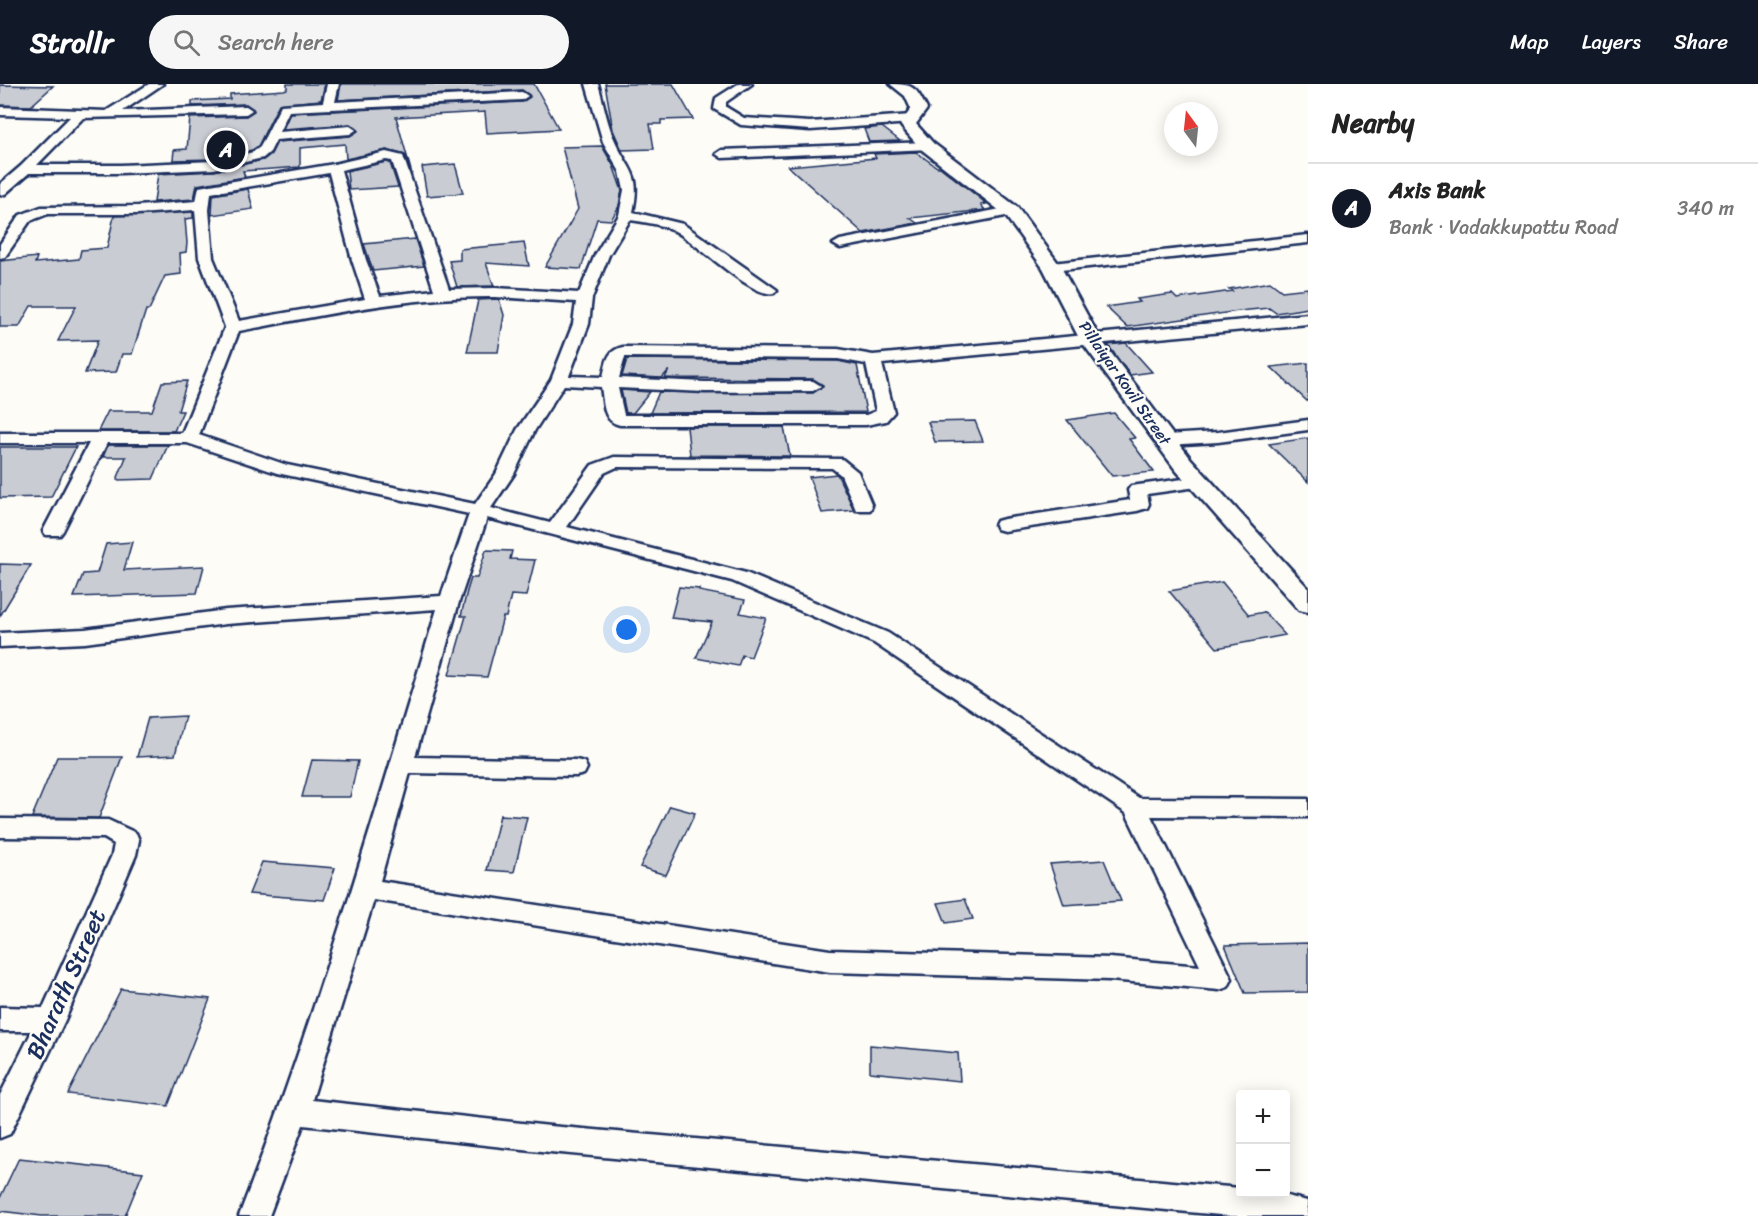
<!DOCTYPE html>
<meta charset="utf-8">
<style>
:root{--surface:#fff;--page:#f6f6f6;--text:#222;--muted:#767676;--line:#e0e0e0;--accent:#111827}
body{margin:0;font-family:Sriracha,sans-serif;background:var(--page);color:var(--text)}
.controls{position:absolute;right:18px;bottom:18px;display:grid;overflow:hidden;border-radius:6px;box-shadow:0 3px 15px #0003}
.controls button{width:54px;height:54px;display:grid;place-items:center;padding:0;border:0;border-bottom:2px solid var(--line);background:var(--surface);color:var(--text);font:30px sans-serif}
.compass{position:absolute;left:1164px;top:18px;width:54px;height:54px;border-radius:50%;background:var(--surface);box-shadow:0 3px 15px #0003;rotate:345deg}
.you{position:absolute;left:627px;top:546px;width:21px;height:21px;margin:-15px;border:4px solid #fff;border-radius:50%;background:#1a73e8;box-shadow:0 0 0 9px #1a73e833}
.badge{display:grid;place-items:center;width:39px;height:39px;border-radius:50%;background:var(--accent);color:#fff;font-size:20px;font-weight:700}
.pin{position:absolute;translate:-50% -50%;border:3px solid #fff;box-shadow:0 2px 6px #0006}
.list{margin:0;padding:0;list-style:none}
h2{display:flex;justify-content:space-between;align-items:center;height:78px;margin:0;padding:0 24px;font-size:26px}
h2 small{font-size:20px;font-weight:400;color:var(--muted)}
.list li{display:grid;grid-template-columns:39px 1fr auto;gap:18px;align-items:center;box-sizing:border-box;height:90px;padding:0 24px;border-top:2px solid var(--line)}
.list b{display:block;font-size:22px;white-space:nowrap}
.list p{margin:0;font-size:20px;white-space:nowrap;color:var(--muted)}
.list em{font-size:20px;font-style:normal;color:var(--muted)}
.icon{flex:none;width:33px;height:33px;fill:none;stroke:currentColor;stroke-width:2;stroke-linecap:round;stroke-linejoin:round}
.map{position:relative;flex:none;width:1308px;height:1132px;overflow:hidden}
header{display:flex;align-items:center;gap:36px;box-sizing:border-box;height:84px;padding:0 30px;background:var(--accent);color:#fff}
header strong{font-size:28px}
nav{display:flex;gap:33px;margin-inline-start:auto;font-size:21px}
.search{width:420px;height:54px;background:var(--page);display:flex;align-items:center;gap:15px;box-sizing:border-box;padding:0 21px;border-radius:33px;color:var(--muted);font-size:22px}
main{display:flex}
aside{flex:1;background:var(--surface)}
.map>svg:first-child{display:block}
.building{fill:#c9ccd3;stroke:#1b2f5e;stroke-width:1.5}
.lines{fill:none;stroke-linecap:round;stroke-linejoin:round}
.minor-casing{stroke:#1b2f5e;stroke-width:5}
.tertiary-casing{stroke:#1b2f5e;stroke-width:5}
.minor{fill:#fdfcf7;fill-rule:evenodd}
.tertiary{fill:#fdfcf7;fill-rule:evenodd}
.labels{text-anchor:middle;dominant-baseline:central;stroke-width:4.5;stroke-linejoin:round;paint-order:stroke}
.far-street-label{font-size:16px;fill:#1b2f5e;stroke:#fdfcf7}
.near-street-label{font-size:24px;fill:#1b2f5e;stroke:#fdfcf7}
</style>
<header>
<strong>Strollr</strong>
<div class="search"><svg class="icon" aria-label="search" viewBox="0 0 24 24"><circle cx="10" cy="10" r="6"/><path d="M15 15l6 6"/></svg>Search here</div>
<nav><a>Map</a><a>Layers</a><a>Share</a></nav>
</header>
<main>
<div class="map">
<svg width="1308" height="1132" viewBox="0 0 1308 1132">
<rect width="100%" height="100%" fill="#fdfcf7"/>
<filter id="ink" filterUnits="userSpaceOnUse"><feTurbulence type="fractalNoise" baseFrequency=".0167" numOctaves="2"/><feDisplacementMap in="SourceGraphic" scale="12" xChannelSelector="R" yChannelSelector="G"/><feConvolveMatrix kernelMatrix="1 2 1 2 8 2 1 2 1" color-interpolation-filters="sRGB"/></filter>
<g filter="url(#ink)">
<!-- building -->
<path class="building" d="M 287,0 L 325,0 L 321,16 L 279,20 L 258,62 L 252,66 L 214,75 L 173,76 L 174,66 L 187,65 L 190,34 L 246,32 L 254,27 L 246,20 L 192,22 L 192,17 L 230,15 L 230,10 L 284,6 L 287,5 Z
M 341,0 L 534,0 L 559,45 L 487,49 L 485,28 L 396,33 L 412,90 L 405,71 L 387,66 L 346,75 L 345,60 L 300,64 L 300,83 L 243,87 L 245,93 L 197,101 L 194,115 L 154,118 L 158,90 L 214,87 L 263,76 L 271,70 L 277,58 L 350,52 L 358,47 L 350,40 L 283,45 L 290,29 L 522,18 L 530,13 L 522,6 L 338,16 Z
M 605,0 L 673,0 L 693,35 L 661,36 L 661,40 L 650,40 L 654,65 L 622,66 L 613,46 Z
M 0,1 L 53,2 L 31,22 L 0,21 Z
M 882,43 L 900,57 L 869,58 L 864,45 Z
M 602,62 L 613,81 L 622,107 L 619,122 L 611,136 L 597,135 L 581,185 L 545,183 L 578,125 L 562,63 Z
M 916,68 L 937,83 L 940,83 L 982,116 L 986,120 L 981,121 L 985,126 L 910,134 L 917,139 L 863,149 L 788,82 L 876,74 L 874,70 Z
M 386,78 L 390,79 L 398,103 L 349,106 L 347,87 Z
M 455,80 L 463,109 L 427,112 L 422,83 Z
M 248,105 L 253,125 L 212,131 L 213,111 Z
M 193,128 L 193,134 L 185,135 L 187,159 L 186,168 L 180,169 L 181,190 L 165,192 L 149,226 L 146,226 L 132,270 L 122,270 L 116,288 L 85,289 L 98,256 L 58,257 L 76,222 L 31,222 L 19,243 L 0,243 L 0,177 L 37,173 L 35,179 L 79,175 L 81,166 L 107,164 L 114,132 Z
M 415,155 L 424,182 L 373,187 L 364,160 Z
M 524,159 L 529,182 L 486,179 L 494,202 L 457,203 L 449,177 L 460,176 L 460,165 Z
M 1270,198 L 1282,207 L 1308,204 L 1308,224 L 1276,229 L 1269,224 L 1239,227 L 1127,243 L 1106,223 L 1140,218 L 1137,215 L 1172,210 L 1177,215 L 1232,207 L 1229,205 Z
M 499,215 L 504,231 L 498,268 L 467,268 L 478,216 Z
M 1126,259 L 1152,288 L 1130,291 L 1108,261 Z
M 627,275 L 838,277 L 857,281 L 866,328 L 650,329 L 659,308 L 813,309 L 823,301 L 813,295 L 665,294 L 669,286 L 662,294 L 622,292 Z
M 1308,279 L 1308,318 L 1271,283 Z
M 187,297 L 178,327 L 183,327 L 174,347 L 98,347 L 108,327 L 152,327 L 162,298 Z
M 621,306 L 650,308 L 633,329 L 626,329 Z
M 1114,329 L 1135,354 L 1129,355 L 1154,388 L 1112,392 L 1067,336 Z
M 975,337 L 983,357 L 935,358 L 928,338 Z
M 687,343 L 784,343 L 790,372 L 690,371 Z
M 1308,354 L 1308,398 L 1269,360 Z
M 108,361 L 168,361 L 153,395 L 117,396 L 126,373 L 103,373 Z
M 0,363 L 76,363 L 51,413 L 0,414 Z
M 837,390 L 854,426 L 822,429 L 809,393 Z
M 132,458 L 124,486 L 204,482 L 197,509 L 74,513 L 83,490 L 97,489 L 106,460 Z
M 486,466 L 512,467 L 510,475 L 535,476 L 526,512 L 511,511 L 506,533 L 503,533 L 487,593 L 449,591 L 466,532 L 461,532 L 467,507 L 471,494 L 477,494 Z
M 0,480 L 31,481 L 0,532 Z
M 1222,498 L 1249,531 L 1264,528 L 1285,551 L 1217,564 L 1169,507 Z
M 679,503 L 699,505 L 699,507 L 745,516 L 740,529 L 766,534 L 751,573 L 742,571 L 738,582 L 696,574 L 712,538 L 671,534 Z
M 185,632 L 175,671 L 137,673 L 148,634 Z
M 57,673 L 122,673 L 99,734 L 32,733 Z
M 312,676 L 358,677 L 350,713 L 302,713 Z
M 670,722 L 695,729 L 666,791 L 640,783 Z
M 500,731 L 527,733 L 514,788 L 487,786 Z
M 1104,776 L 1121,817 L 1064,821 L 1050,780 Z
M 262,778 L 335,784 L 324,816 L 249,810 Z
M 965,815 L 973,835 L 946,839 L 938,819 Z
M 1308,859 L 1308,908 L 1245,909 L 1225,861 Z
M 121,905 L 210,915 L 168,1022 L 68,1010 Z
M 870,961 L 958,969 L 960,997 L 870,988 Z
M 19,1074 L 143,1088 L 125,1132 L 42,1132 L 0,1127 L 0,1114 Z"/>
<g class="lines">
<!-- minor casing -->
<g class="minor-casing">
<path id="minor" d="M 149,0 L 163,0 L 123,27 L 246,22 L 252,26 L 246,30 L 83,34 L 37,81 L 121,81 L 214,77 L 234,73 L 253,68 L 260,63 L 281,21 L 323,18 L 327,0 L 339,0 L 335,18 L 522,8 L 528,12 L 522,16 L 289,27 L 279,48 L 350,42 L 356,46 L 350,50 L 276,56 L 270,68 L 263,74 L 214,85 L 121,89 L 29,89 L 5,110 L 0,111 L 0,100 L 21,82 L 70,33 L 0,31 L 0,23 L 106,27 Z
M 586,0 L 598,0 C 604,19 607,41 616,59 C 631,90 641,90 633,128 L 683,140 L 777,206 L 774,209 C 752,215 694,155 671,145 C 659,140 644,138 630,136 L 609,171 L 592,214 L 589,240 L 569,292 L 603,293 C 607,278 606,267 623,263 L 838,265 L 873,271 L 1308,230 L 1308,240 L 882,280 L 894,328 L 886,337 L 866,341 L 620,341 C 602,337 604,319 601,303 L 564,301 L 535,346 L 514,390 L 491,424 L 550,439 L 592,381 L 614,373 L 842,375 L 858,388 L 872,422 L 870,426 L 856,426 L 841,391 L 832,384 L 617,383 L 604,389 L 567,443 L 746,489 L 888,549 L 1139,714 L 1308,715 L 1308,733 L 1151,732 L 1232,895 L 1228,903 L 1219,906 L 1110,896 L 830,888 L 374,816 L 312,1016 L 550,1042 L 1240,1104 L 1240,1110 L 1279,1110 L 1307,1117 L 1308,1132 L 1231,1132 L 550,1068 L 303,1041 L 269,1132 L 239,1132 C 316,934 375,729 437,525 L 226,540 L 85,559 L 0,563 L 0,549 L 85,545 L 226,526 L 441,512 L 469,430 L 277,389 L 187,359 L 107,359 L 63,447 L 60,451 L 46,451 L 43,447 L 89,359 L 0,359 L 0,349 L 182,349 L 225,243 L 199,174 L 195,126 L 138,130 L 48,130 L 30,137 L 5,173 L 0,174 L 0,160 L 20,131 L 41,123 L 138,122 L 196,117 L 199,103 L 334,80 L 386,68 L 403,72 L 404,75 L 449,205 L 495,204 L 579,209 L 595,171 L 619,131 L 624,106 L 620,88 L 603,58 ZM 386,76 L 392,77 L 434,206 L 380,212 L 366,176 L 341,86 ZM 329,89 L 352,176 L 365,215 L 239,237 L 213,174 L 209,126 L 211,109 ZM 495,213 L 576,218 L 573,240 L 551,296 L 517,346 L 496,390 L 475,420 L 287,381 L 199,351 L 239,247 C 324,231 409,212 495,213 ZM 625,273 L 838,275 L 866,280 L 876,327 L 866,331 L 624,331 L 618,304 L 705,308 L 813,307 L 821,302 L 813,297 L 705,298 L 619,294 ZM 487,434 L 732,497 L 874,559 L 1126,729 L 1200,882 L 1110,874 L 830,866 L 380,797 L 410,689 L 576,692 L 584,690 L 587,684 L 584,678 L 576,676 L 415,673 L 459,518 Z
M 738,0 L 752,0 L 726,18 L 726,23 L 744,34 L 810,38 L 912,31 L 918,35 L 912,39 L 810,46 L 741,41 L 714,25 L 716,14 Z
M 927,58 L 933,62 L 931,65 L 722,74 L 716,70 L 722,66 Z
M 1011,123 L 1018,127 L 1016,130 L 840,164 L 833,160 L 840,156 Z
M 1308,151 L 1308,159 L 1052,187 L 1045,183 L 1052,179 Z
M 1308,336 L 1308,346 L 1218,358 L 1166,361 L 1160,360 L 1157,356 L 1160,352 L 1166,351 L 1218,348 Z
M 1198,393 L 1204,394 L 1207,398 L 1204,402 L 1147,410 L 1149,420 L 1147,424 L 1137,427 L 1004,447 L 997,445 L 995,441 L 997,437 L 1004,435 L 1130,416 L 1128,406 L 1131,402 Z
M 0,735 L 108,736 L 136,749 L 139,756 L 136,771 L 65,936 L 10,1050 L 0,1054 L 0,1011 L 32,947 L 0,947 L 0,923 L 43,924 L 112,771 L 114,760 L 104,754 L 0,753 Z"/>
</g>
<!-- tertiary casing -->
<g class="tertiary-casing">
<path id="tertiary" d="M 890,0 C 915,0 916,4 927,25 L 916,40 L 933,59 L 1017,123 L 1061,183 L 1099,253 L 1191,375 L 1308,504 L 1308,528 L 1299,526 L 1175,385 L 1079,254 L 1043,184 L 1005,131 L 921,65 L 902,43 L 900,40 L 911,25 L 905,12 Z"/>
</g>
<!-- minor -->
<use href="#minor" class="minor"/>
<!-- tertiary -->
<use href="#tertiary" class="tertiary"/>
</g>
</g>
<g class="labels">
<!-- far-street labels -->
<g class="far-street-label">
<text transform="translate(1125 299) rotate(55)">Pillaiyar Kovil Street</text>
</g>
<!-- near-street labels -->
<g class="near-street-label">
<text transform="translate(66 900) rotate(-66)">Bharath Street</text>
</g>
</g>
</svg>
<div class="controls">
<button>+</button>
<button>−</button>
</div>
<svg class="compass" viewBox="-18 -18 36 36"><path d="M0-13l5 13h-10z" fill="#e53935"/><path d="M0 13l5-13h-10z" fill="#767676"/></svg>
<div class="you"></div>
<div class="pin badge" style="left:226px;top:66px">A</div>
</div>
<aside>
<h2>Nearby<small></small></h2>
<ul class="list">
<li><span class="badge">A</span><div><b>Axis Bank</b><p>Bank · Vadakkupattu Road</p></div><em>340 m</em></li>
</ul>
</aside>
</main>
